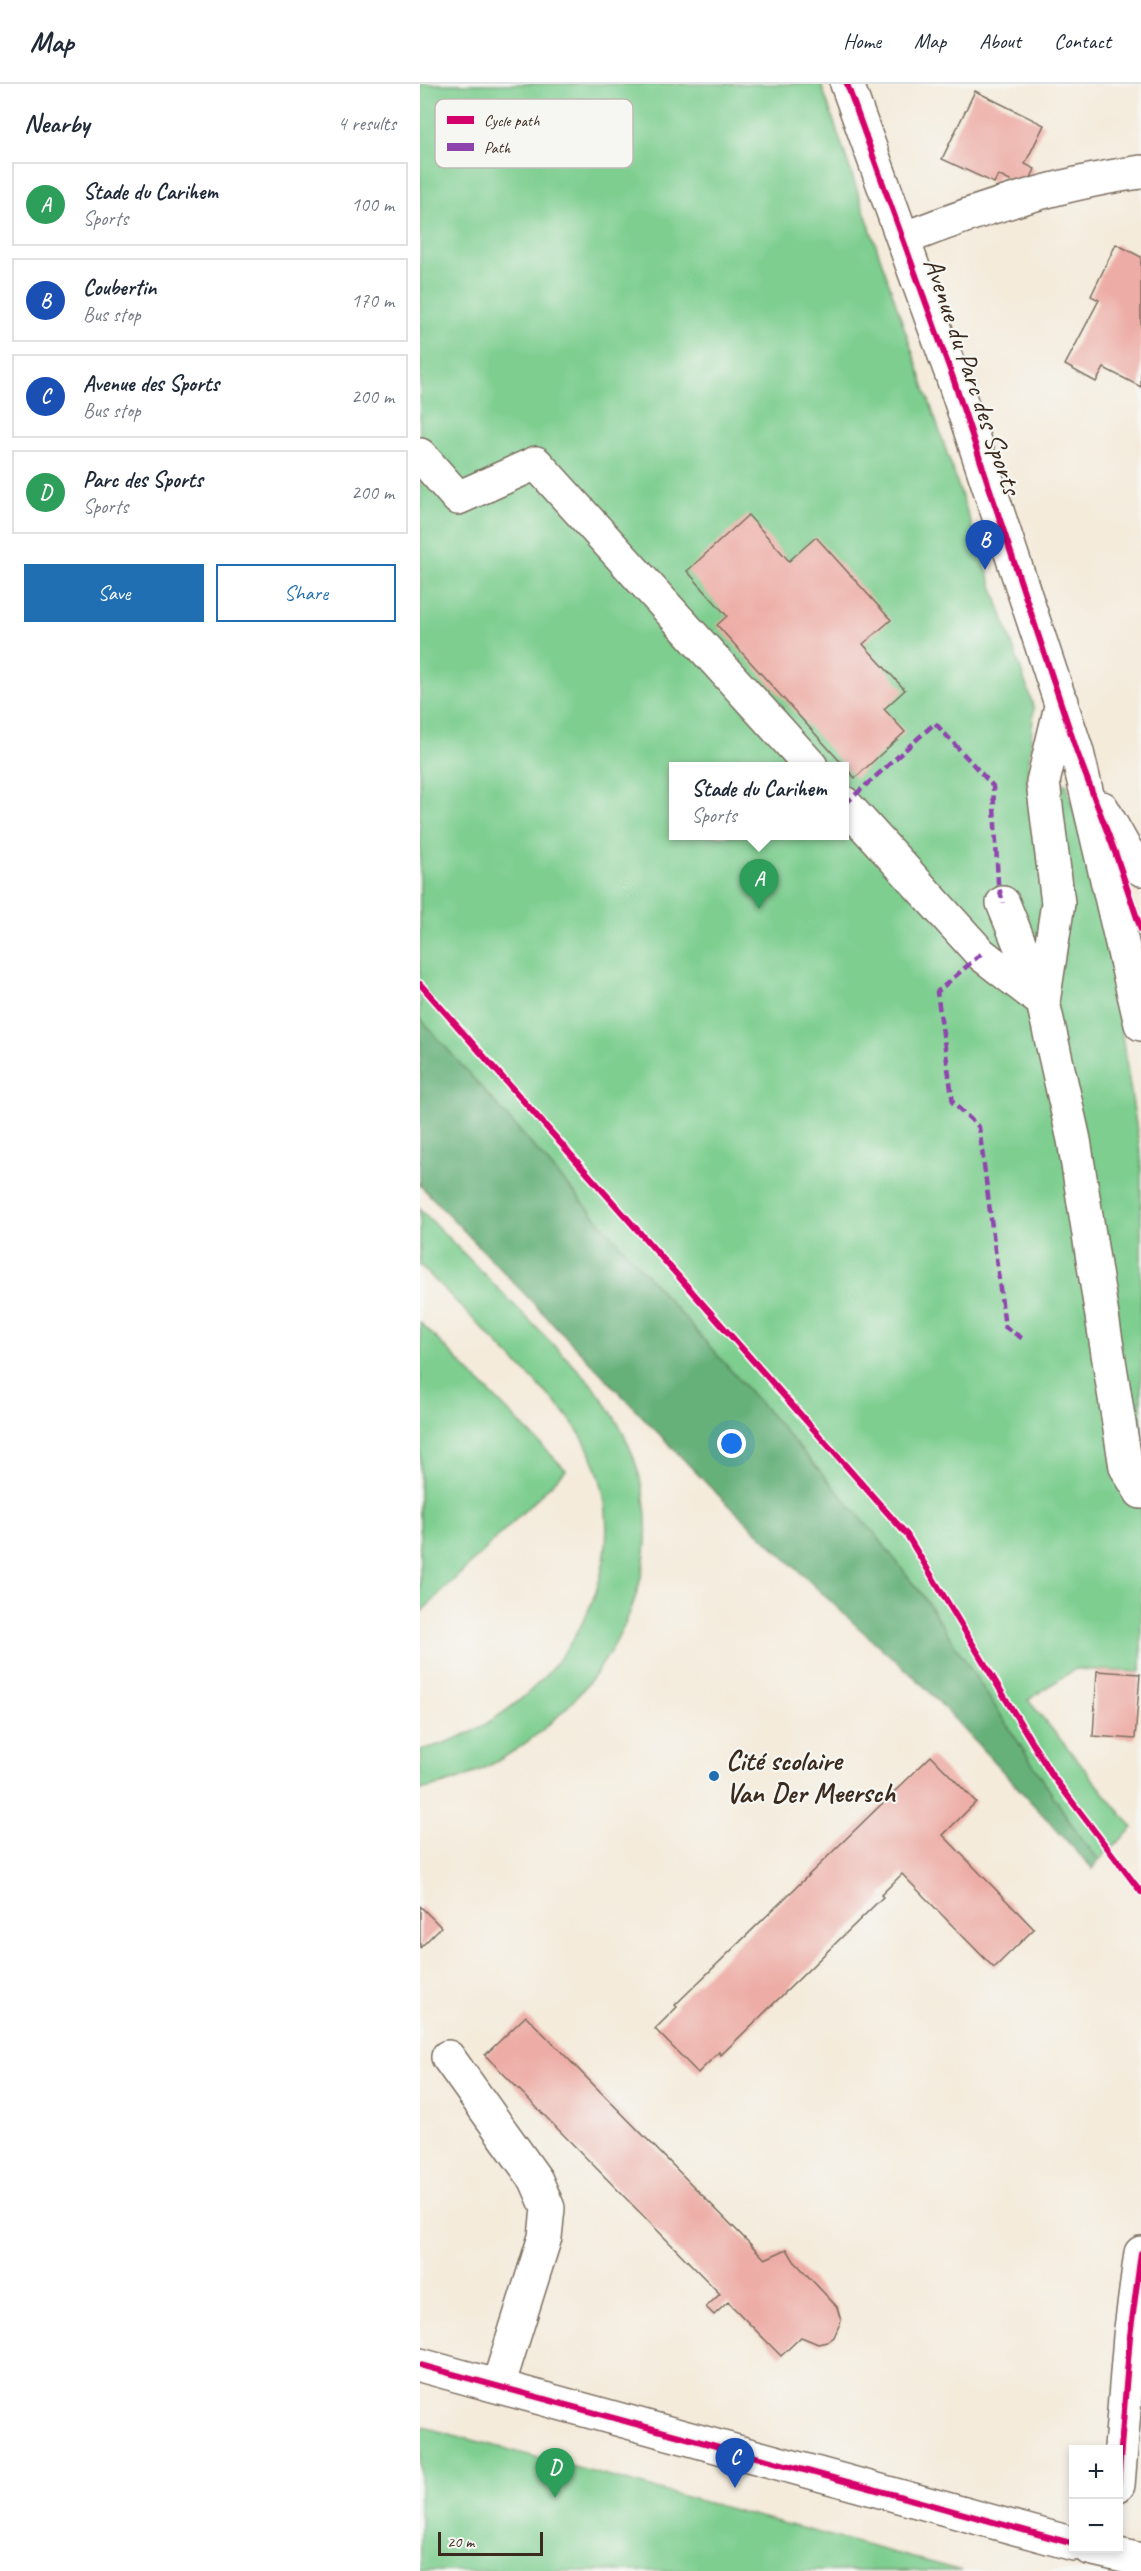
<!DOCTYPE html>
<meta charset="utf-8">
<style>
:root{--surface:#fff;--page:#f6f6f7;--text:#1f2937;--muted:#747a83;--line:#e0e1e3;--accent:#1f6fb2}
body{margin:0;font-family:Caveat,sans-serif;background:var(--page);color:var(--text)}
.controls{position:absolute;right:18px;bottom:18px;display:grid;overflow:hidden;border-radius:0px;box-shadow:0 3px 9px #0003}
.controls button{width:54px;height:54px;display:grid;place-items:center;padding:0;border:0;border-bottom:2px solid var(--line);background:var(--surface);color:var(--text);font:30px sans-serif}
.scale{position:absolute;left:18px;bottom:15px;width:105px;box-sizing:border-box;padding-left:6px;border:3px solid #3b2a1e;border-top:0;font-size:16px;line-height:21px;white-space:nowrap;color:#3b2a1e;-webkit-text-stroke:4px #f6f6f2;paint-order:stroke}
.you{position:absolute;left:312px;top:1360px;width:21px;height:21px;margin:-15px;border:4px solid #fff;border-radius:50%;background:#1a73e8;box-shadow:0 0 0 9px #1a73e833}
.badge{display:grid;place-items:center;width:39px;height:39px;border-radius:50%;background:var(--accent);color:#fff;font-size:20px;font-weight:700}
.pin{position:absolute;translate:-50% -50px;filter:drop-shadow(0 2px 3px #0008)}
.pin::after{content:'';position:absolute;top:32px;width:21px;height:18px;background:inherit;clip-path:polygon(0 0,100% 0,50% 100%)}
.popup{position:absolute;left:249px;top:678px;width:180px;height:78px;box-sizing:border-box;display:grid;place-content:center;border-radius:0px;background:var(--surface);filter:drop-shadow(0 2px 4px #0005);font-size:20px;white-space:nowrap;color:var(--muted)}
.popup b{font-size:22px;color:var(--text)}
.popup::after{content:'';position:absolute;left:50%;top:100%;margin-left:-12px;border:12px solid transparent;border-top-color:var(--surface)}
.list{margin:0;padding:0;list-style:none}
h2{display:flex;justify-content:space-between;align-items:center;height:78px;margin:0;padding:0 24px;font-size:26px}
h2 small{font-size:20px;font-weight:400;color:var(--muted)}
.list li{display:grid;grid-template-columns:39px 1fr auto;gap:18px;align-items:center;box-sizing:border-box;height:84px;margin:0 12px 12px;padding:0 12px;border:2px solid var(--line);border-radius:0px}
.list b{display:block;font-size:22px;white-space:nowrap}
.list p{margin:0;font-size:20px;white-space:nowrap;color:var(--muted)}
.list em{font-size:20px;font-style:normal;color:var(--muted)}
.actions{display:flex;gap:12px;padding:18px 24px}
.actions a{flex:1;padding:14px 0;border:2px solid var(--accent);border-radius:0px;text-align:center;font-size:21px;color:var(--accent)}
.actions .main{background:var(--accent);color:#fff}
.map{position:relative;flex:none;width:721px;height:2487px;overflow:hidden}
header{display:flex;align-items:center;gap:36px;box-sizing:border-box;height:84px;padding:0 30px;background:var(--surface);border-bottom:2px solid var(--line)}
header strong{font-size:28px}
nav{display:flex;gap:33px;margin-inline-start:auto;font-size:21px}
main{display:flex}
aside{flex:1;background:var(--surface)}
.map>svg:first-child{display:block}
.green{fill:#7dce8f;stroke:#5c7c56;stroke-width:1.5;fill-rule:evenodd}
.forest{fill:#66b17a;stroke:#506e4c;stroke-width:1.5}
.building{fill:#edada6}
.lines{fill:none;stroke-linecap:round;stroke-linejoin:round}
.minor-casing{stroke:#7c6e60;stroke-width:36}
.minor{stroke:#fff;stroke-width:33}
.quiet{stroke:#8e44ad;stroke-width:4.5;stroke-dasharray:9 4.5;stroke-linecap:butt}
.cycleway-casing{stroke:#f6f6f2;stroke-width:10}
.cycleway{stroke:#d6006c;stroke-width:6}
.poi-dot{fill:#1f6fb2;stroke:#f6f6f2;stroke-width:2}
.labels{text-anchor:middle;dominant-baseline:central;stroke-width:4.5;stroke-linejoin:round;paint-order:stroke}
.street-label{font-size:28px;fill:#3b2a1e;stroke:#f6f6f2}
.poi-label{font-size:28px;font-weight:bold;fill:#3b2a1e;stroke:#f6f6f2;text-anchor:start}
.key{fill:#f6f6f2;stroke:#beb9b2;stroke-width:1.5}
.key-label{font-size:16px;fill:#3b2a1e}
</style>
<header>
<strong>Map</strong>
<nav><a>Home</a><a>Map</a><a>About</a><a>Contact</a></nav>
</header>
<main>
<aside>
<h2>Nearby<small>4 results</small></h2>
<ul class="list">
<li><span class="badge" style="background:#2e9e5b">A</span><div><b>Stade du Carihem</b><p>Sports</p></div><em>100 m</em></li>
<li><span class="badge" style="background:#1a4fb4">B</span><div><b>Coubertin</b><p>Bus stop</p></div><em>170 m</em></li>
<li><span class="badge" style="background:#1a4fb4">C</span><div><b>Avenue des Sports</b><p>Bus stop</p></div><em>200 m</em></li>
<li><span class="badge" style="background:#2e9e5b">D</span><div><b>Parc des Sports</b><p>Sports</p></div><em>200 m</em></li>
</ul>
<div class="actions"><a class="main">Save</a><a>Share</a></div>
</aside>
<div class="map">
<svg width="721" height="2487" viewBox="0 0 721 2487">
<rect width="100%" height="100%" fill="#f6f6f2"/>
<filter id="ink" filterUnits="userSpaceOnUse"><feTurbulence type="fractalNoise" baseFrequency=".0167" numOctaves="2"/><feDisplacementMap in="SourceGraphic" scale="12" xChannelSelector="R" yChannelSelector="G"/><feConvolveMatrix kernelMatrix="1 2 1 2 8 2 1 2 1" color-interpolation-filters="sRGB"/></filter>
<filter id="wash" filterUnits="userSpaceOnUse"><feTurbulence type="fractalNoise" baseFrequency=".008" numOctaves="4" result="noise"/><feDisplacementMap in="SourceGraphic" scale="24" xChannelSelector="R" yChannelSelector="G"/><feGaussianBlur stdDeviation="1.35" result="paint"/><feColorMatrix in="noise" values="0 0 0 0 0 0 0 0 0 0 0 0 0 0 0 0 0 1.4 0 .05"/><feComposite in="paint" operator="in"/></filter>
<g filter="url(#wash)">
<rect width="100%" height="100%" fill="#f4ebdb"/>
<!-- green -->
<path class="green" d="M 0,0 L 401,0 L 614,624 L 607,698 L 646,699 L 667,774 L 690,875 L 721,1072 L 721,1588 L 655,1585 L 608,1616 L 713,1744 L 679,1776 L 660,1753 L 503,1512 L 456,1451 L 0,934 ZM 254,682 L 424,682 L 424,752 L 254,752 Z
M 0,1125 L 165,1293 C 255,1396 242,1520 152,1618 C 112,1661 58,1695 0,1706 L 0,1666 C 149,1632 253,1446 137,1320 L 0,1181 Z
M 0,1238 L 146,1386 L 0,1529 Z
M 0,2342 L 542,2487 L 0,2487 Z"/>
<!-- forest -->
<path class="forest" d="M 0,934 L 456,1451 L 503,1512 L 660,1753 L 679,1776 L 673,1785 L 502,1600 L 439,1544 L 292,1405 L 0,1101 Z"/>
<g id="blocks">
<!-- building -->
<path class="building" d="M 555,7 L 624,41 L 605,80 L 615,85 L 606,105 L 578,91 L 574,99 L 522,75 Z
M 696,160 L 721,173 L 721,303 L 684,284 L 676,298 L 645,281 L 679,216 L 671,212 Z
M 328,431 L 369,477 L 396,453 L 471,536 L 443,560 L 485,606 L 464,625 L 485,648 L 435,694 L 297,541 L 307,532 L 267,487 Z
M 677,1587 L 720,1590 L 715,1655 L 673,1652 Z
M 511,1672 L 556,1718 L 523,1751 L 614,1845 L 574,1884 L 482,1790 L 461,1811 L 463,1813 L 301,1971 L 299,1968 L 278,1989 L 235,1945 L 257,1923 L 255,1921 Z
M 0,1822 L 21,1843 L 0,1864 Z
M 106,1932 L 345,2175 L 367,2165 L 374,2177 L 417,2223 L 421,2237 L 414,2253 L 407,2258 L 398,2260 L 381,2253 L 361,2272 L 308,2218 L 294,2231 L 286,2223 L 300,2210 L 65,1971 Z"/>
</g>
</g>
<g filter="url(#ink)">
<use href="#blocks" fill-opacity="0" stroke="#7c6e60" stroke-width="1.5"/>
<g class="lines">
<!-- minor casing -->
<g class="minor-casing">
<path id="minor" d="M 427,0 L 533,294 L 657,668 L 721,940
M 483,155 C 559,125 639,99 721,88
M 0,371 L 38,414 L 116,379 L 391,682
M 642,618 L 623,698 L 638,819 L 623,918 L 654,1056 L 706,1383 L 721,1408
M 424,719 L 561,870 L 623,918 L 583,819
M 682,724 L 705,765 L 721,785
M 28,1973 L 116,2096 L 128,2124 L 125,2153 L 78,2302
M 0,2281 L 654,2460
M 698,2401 L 710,2252 L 721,2169
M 669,2464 L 721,2476"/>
</g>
<!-- minor -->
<use href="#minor" class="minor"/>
<!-- quiet -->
<path class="quiet" d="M 425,720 L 515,639 L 573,702 L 578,799 L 583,819
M 561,870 L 517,908 L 533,1019 L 559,1043 L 585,1243 L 603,1255"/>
<!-- cycleway casing -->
<g class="cycleway-casing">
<path id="cycleway" d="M 427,0 L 533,294 L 657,668 L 696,771 L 721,846
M 0,900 L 487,1451 L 631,1690 L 721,1808
M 0,2281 L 654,2460
M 698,2401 L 710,2252 L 721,2169"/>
</g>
<!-- cycleway -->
<use href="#cycleway" class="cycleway"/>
</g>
</g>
<!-- markers -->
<circle class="poi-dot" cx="294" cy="1692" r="6"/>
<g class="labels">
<!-- street labels -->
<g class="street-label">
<text transform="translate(553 292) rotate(71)">Avenue du Parc des Sports</text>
</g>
<!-- poi labels -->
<g class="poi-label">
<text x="306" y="1676">Cité scolaire<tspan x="306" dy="32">Van Der Meersch</tspan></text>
</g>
</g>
<!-- legend -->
<rect x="15" y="15" width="198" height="69" rx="9" class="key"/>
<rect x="27" y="32" width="27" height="8" fill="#d6006c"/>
<rect x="27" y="59" width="27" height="8" fill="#8e44ad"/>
<g class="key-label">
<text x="64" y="42">Cycle path</text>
<text x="64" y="69">Path</text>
</g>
</svg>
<div class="controls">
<button>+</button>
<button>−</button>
</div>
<div class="scale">20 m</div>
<div class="you"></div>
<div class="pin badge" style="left:339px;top:825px;background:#2e9e5b">A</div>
<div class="popup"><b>Stade du Carihem</b>Sports</div>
<div class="pin badge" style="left:565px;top:486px;background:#1a4fb4">B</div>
<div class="pin badge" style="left:315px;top:2404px;background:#1a4fb4">C</div>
<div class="pin badge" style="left:135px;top:2414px;background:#2e9e5b">D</div>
</div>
</main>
